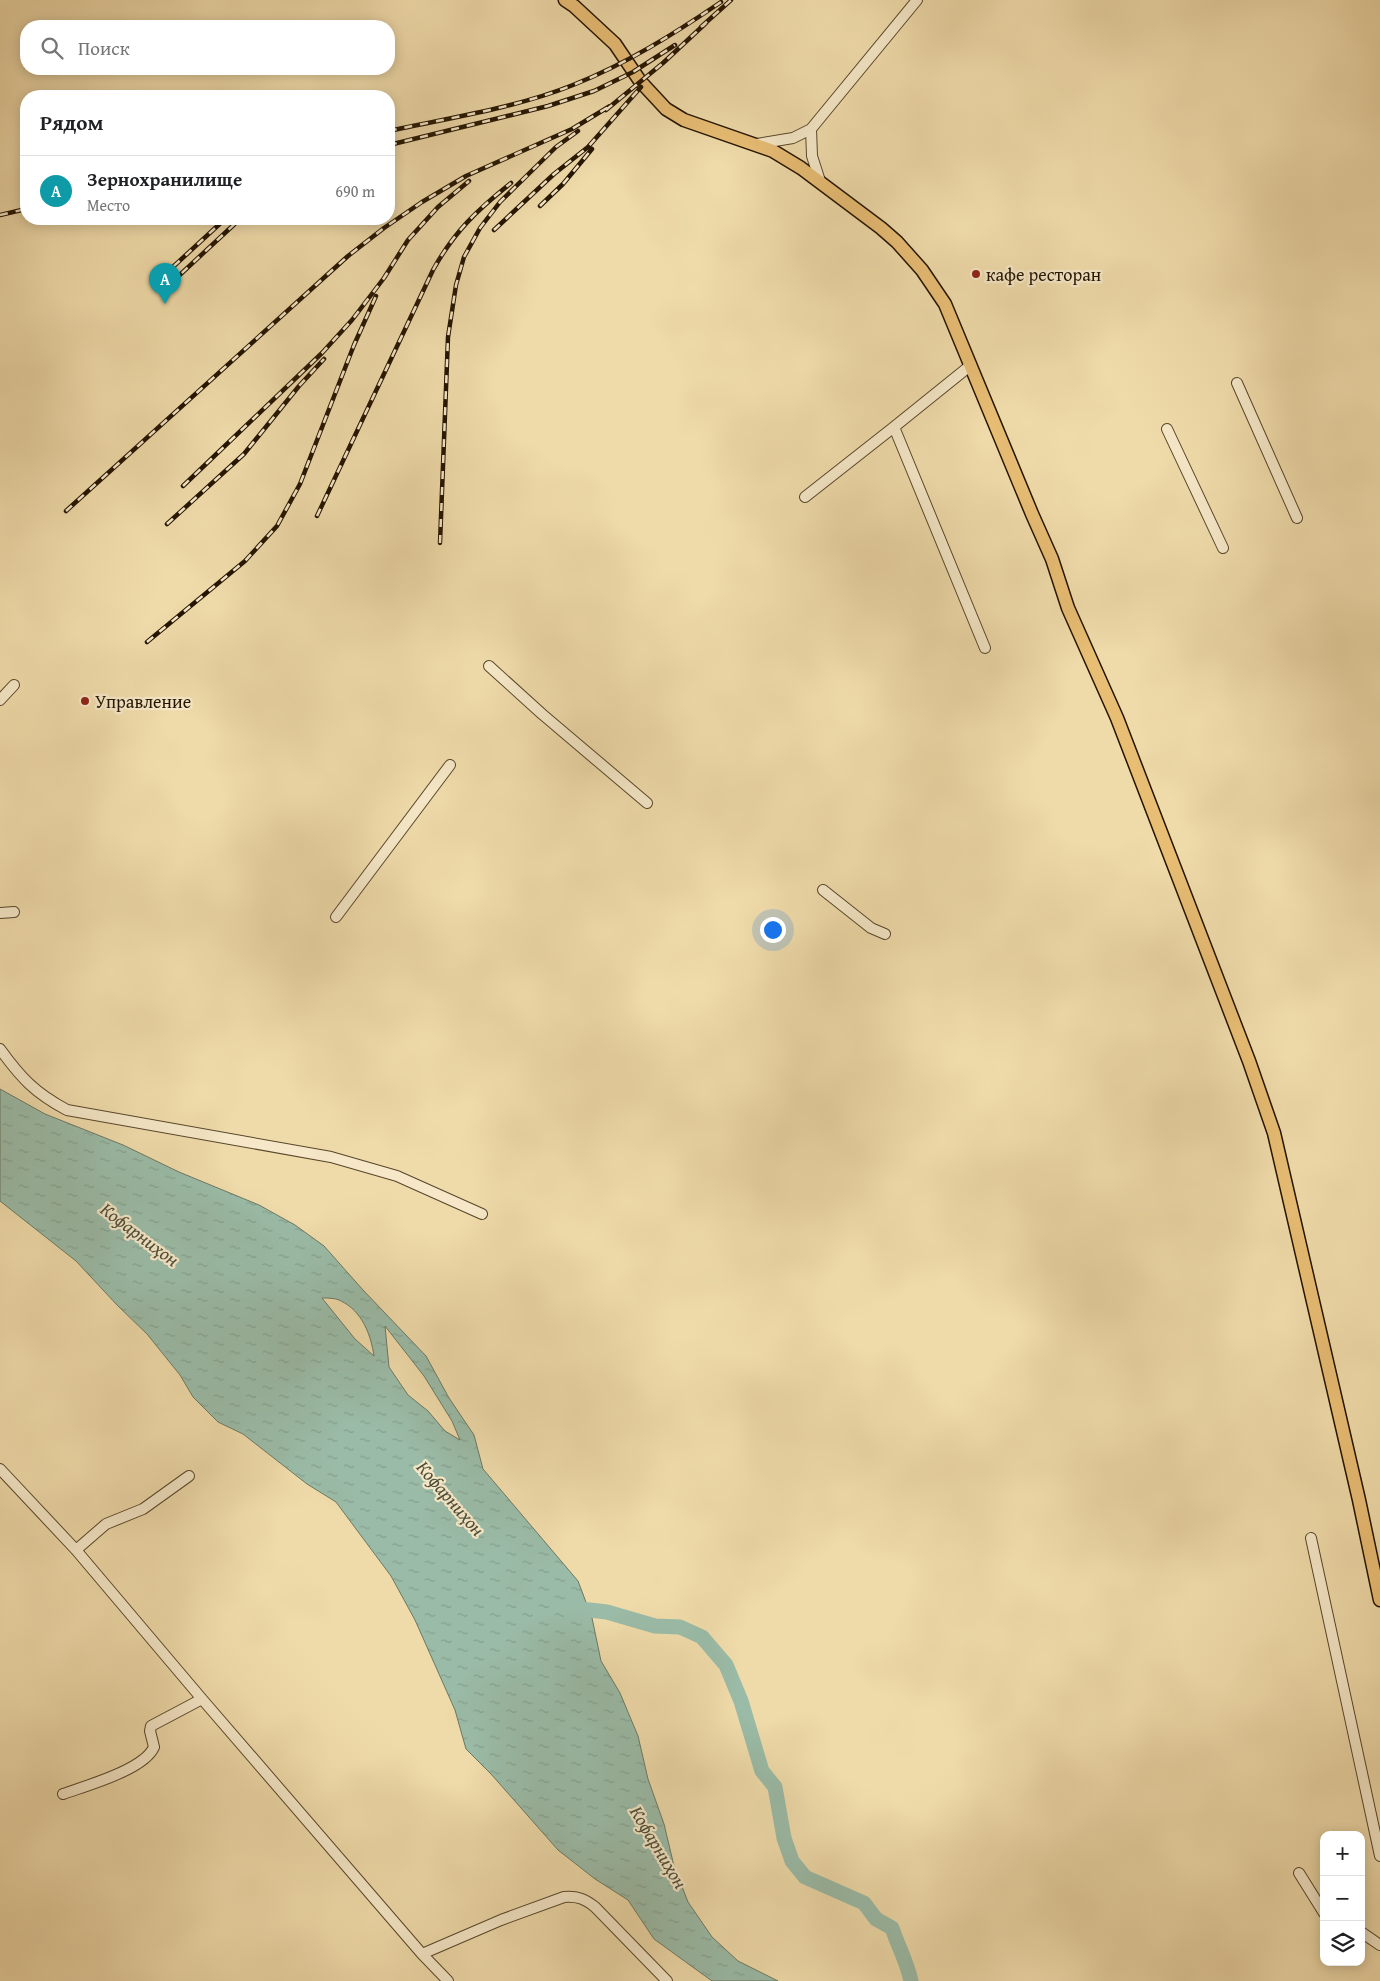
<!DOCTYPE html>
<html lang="ru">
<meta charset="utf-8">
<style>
:root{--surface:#fff;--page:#f6f6f6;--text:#202124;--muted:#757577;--line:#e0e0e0;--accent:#0f766e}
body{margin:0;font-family:"Gentium Book Plus",serif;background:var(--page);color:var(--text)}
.controls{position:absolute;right:15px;bottom:15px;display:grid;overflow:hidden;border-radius:10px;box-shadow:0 2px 12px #0003}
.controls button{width:45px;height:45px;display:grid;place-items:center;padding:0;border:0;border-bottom:1px solid var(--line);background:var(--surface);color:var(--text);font:25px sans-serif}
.you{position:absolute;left:772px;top:929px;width:18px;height:18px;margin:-12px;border:4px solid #fff;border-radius:50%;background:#1a73e8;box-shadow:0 0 0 8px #1a73e833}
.badge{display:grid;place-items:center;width:32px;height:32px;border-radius:50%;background:var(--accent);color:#fff;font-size:16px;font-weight:700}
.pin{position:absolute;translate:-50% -41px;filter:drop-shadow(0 1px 2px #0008)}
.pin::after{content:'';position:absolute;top:26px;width:18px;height:15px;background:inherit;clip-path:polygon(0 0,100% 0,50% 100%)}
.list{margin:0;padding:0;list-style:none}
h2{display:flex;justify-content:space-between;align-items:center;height:65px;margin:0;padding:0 20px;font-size:21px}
h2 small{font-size:16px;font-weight:400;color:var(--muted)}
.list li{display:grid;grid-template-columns:32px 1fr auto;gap:15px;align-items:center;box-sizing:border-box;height:70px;padding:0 20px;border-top:1px solid var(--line)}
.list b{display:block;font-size:19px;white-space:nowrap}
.list p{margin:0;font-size:16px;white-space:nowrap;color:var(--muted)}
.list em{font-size:16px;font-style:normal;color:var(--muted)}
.icon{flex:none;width:28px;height:28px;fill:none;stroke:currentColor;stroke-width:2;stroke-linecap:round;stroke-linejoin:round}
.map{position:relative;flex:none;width:1380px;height:1981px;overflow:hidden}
.search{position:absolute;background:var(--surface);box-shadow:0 2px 12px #0003;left:20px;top:20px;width:375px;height:55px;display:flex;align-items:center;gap:12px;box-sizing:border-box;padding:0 18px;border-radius:20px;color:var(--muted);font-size:19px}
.panel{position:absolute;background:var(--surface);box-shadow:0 2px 12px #0003;left:20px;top:90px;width:375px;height:135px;border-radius:20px}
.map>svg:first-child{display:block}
.water{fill:url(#water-ripples);stroke:#6b7864;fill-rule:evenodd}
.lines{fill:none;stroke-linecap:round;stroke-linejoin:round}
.river{stroke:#9abba7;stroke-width:15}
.minor-casing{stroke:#57462a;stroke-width:12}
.major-casing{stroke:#241400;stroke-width:15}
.minor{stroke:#f5e7c7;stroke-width:10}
.major{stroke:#e8bd74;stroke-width:12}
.rail-casing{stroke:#241400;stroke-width:4.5}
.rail{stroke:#f5e7c7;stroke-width:2.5;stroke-dasharray:8;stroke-linecap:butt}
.poi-dot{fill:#8f2418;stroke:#f5e7c7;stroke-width:2}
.labels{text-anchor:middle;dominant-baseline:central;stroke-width:4.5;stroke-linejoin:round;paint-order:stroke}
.poi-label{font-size:18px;fill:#241400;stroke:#f5e7c7;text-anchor:start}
.water-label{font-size:19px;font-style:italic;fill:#4d4e3a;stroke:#f5e7c7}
</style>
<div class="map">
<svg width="1380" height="1981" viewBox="0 0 1380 1981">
<defs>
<pattern id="water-ripples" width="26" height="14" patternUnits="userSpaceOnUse" patternTransform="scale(1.25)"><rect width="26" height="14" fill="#9abba7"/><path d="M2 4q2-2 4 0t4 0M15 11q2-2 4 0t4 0" fill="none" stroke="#85a08e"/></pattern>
</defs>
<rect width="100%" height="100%" fill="#efdaa9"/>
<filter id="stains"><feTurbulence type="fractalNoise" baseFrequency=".004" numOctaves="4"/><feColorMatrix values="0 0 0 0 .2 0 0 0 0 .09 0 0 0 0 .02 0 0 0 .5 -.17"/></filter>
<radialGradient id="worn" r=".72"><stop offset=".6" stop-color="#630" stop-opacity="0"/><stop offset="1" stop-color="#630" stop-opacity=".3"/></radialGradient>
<!-- water -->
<path class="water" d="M 0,1089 L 45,1114 L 123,1145 L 179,1172 L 259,1205 L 295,1225 L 324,1246 L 363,1290 L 426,1356 L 449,1398 L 474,1435 L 483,1469 L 578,1581 L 592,1618 L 601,1661 L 620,1693 L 638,1736 L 648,1779 L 664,1824 L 674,1866 L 688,1902 L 712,1937 L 738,1961 L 778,1981 L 712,1981 L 654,1939 L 628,1900 L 595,1879 L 558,1850 L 491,1774 L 466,1749 L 455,1710 L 415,1620 L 391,1576 L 336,1502 L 307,1484 L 243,1434 L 218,1422 L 193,1397 L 180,1375 L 147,1334 L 117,1305 L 76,1261 L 0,1201 ZM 322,1298 C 328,1298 336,1298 341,1301 C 362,1311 371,1335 374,1356 L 355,1339 ZM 385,1326 L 424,1376 L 452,1421 L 460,1440 L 445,1431 L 428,1411 L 408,1395 L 389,1367 Z"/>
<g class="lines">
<!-- river -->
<path class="river" d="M 571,1613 L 581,1609 L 607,1612 L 655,1626 L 680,1627 L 702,1637 L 726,1665 L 741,1701 L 762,1771 L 775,1787 L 784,1838 L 792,1861 L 805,1877 L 864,1903 L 876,1919 L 892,1928 C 898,1946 907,1962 911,1981"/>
<!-- minor casing -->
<g class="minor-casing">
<path id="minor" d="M 811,129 L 812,156 L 820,181
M 757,144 L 793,138 L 811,129 L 917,0
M 1237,383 L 1297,518
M 894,427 L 971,365
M 1167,429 L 1223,548
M 805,497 L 894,427 L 985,648
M 489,666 L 542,714 L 647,803
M 0,700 L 14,685
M 823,890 L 871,928 L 885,934
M 0,913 L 14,912
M 336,917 L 450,765
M 0,1049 C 21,1078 35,1093 67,1110 L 331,1157 L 397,1176 L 482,1214
M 0,1469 L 76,1550 L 202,1699 L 422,1954 L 448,1981
M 1311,1538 L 1380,1856
M 76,1550 L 106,1524 L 143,1509 L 189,1476
M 63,1794 C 85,1786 144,1770 154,1747 L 150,1731 L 151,1726 L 202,1699
M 1299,1873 L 1324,1913
M 1361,1932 L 1380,1945
M 422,1954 L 501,1920 L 564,1897 C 578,1896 585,1899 595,1907 L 667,1981"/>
</g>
<!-- major casing -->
<g class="major-casing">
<path id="major" d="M 565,0 L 574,6 L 615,44 L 640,81 L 666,109 L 684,120 L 773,151 L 801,168 L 881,228 L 897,242 L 922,270 L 945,304 L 1032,514 L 1052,559 L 1068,608 L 1117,718 L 1249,1061 L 1274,1133 L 1359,1500 L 1380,1600"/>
</g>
<!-- minor -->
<use href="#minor" class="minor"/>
<!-- major -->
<use href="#major" class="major"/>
<!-- rail casing -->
<g class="rail-casing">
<path id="rail" d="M 701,27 L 731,0
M 606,110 L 663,63 L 706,23
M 389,131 C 448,118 516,108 573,85 C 626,64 674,34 721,2
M 389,145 L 548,106 L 594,91 L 633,72 L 675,45
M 540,206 L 563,184 L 592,149
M 0,215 L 26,209
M 494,230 L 554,174 L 588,147 L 641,87
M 162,277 L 225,219
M 170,284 L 240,219
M 183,486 L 322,353 L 352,320 L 384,278 L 408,240 L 438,207 L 469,181
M 66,511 L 348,256 L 384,228 L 422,202 L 466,176 L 572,129 L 610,106
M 317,516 L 433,270 C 454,232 477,210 511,183
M 167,524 L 244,454 L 299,386 L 324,359
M 440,543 L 448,337 L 456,285 L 464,257 L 480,228 L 500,202 L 556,147 L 578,131
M 147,642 L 245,561 L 277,526 L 300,484 L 354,345 L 376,296"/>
</g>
<!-- rail -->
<use href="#rail" class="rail"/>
</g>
<!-- markers -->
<g class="poi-dot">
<circle cx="976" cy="274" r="5"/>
<circle cx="85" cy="701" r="5"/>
</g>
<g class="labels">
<!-- poi labels -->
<g class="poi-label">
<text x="986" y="274">кафе ресторан</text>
<text x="95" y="701">Управление</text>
</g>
<!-- water labels -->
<g class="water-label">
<text transform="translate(140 1234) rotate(37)">Кофарниҳон</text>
<text transform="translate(451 1498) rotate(49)">Кофарниҳон</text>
<text transform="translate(659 1847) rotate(59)">Кофарниҳон</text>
</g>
</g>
<rect width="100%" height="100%" filter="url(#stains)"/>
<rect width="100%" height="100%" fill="url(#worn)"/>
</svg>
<div class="controls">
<button>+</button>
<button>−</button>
<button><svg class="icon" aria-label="layers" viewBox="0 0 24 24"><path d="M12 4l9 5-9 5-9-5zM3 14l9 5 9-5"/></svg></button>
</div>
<div class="you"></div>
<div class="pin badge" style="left:165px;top:304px;background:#0f9aa8">A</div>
<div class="search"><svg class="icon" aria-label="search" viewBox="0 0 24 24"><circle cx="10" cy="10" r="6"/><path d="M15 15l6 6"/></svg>Поиск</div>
<section class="panel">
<h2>Рядом<small></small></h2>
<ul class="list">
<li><span class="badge" style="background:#0f9aa8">A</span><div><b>Зернохранилище</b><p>Место</p></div><em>690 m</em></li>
</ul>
</section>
</div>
